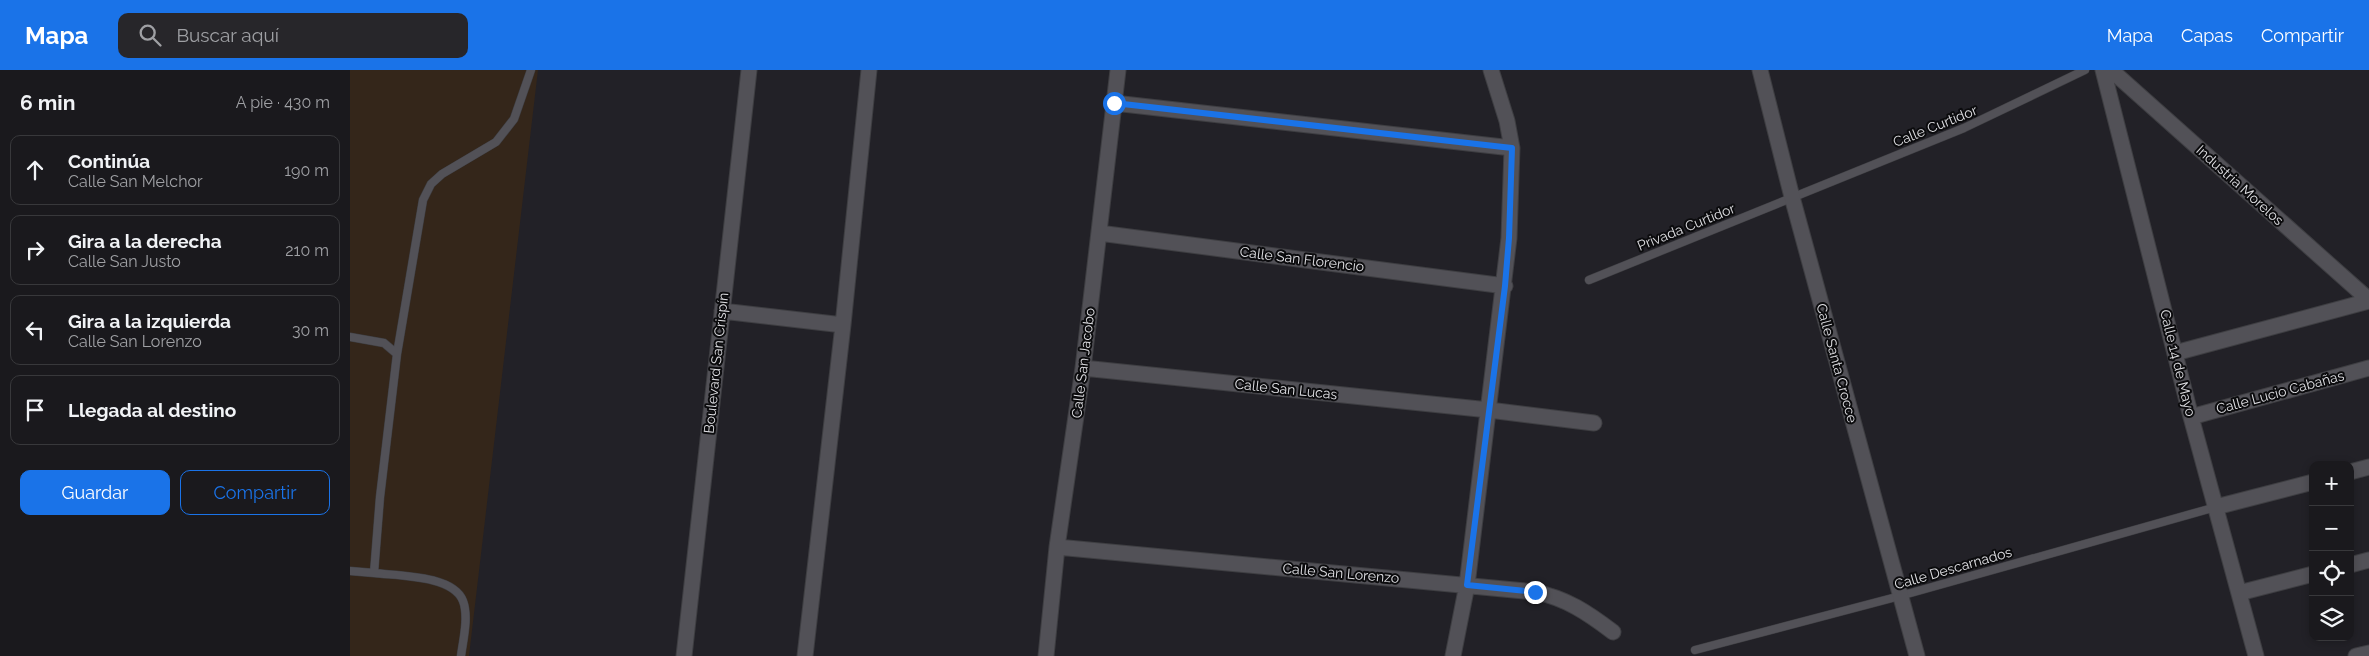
<!DOCTYPE html>
<html lang="es">
<meta charset="utf-8">
<style>
:root{--surface:#1a191d;--page:#27262a;--text:#f1f3f6;--muted:#9fa0a4;--line:#38383b;--accent:#1a73e8}
body{margin:0;font-family:Raleway,sans-serif;background:var(--page);color:var(--text)}
.controls{position:absolute;right:15px;bottom:15px;display:grid;overflow:hidden;border-radius:10px;box-shadow:0 2px 8px #0003}
.controls button{width:45px;height:45px;display:grid;place-items:center;padding:0;border:0;border-bottom:1px solid var(--line);background:var(--surface);color:var(--text);font:25px sans-serif}
.stop{position:absolute;width:15px;height:15px;margin:-11px;border:4px solid #1a73e8;border-radius:50%;background:#fff}
.stop.end{background:#1a73e8;border-color:#fff;box-shadow:0 1px 5px #0008}
.list{margin:0;padding:0;list-style:none}
h2{display:flex;justify-content:space-between;align-items:center;height:65px;margin:0;padding:0 20px;font-size:21px}
h2 small{font-size:16px;font-weight:400;color:var(--muted)}
.list li{display:grid;grid-template-columns:32px 1fr auto;gap:15px;align-items:center;box-sizing:border-box;height:70px;margin:0 10px 10px;padding:0 10px;border:1px solid var(--line);border-radius:10px}
.list b{display:block;font-size:19px;white-space:nowrap}
.list p{margin:0;font-size:16px;white-space:nowrap;color:var(--muted)}
.list em{font-size:16px;font-style:normal;color:var(--muted)}
.actions{display:flex;gap:10px;padding:15px 20px}
.actions a{flex:1;padding:11px 0;border:1px solid var(--accent);border-radius:10px;text-align:center;font-size:18px;color:var(--accent)}
.actions .main{background:var(--accent);color:#fff}
.icon{flex:none;width:28px;height:28px;fill:none;stroke:currentColor;stroke-width:2;stroke-linecap:round;stroke-linejoin:round}
.map{position:relative;flex:none;width:2019px;height:586px;overflow:hidden}
header{display:flex;align-items:center;gap:30px;box-sizing:border-box;height:70px;padding:0 25px;background:var(--accent);color:#fff}
header strong{font-size:24px}
nav{display:flex;gap:28px;margin-inline-start:auto;font-size:18px}
.search{width:350px;height:45px;background:var(--page);display:flex;align-items:center;gap:12px;box-sizing:border-box;padding:0 18px;border-radius:10px;color:var(--muted);font-size:19px}
main{display:flex}
aside{flex:1;background:var(--surface)}
.map>svg:first-child{display:block}
.industrial{fill:#34261a}
.lines{fill:none;stroke-linecap:round;stroke-linejoin:round}
.service-casing{stroke:#3e3e42;stroke-width:9}
.minor-casing{stroke:#3e3e42;stroke-width:17}
.service{stroke:#525157;stroke-width:8}
.minor{stroke:#525157;stroke-width:15}
.route{stroke:#1a73e8;stroke-width:6}
.labels{text-anchor:middle;dominant-baseline:central;stroke-width:4;stroke-linejoin:round;paint-order:stroke}
.street-label{font-size:14px;fill:#e0e0e4;stroke:#0b0b0d}
</style>
<header>
<strong>Mapa</strong>
<div class="search"><svg class="icon" aria-label="search" viewBox="0 0 24 24"><circle cx="10" cy="10" r="6"/><path d="M15 15l6 6"/></svg>Buscar aquí</div>
<nav><a>Mapa</a><a>Capas</a><a>Compartir</a></nav>
</header>
<main>
<aside>
<h2>6 min<small>A pie · 430 m</small></h2>
<ul class="list">
<li><svg class="icon" aria-label="ahead" viewBox="0 0 24 24"><path d="M12 20V5M6 11l6-6 6 6"/></svg><div><b>Continúa</b><p>Calle San Melchor</p></div><em>190 m</em></li>
<li><svg class="icon" aria-label="right" viewBox="0 0 24 24"><path d="M7 20v-9h11M14 6l5 5-5 5"/></svg><div><b>Gira a la derecha</b><p>Calle San Justo</p></div><em>210 m</em></li>
<li><svg class="icon" aria-label="left" viewBox="0 0 24 24"><path d="M17 20v-9H6M10 6l-5 5 5 5"/></svg><div><b>Gira a la izquierda</b><p>Calle San Lorenzo</p></div><em>30 m</em></li>
<li><svg class="icon" aria-label="arrive" viewBox="0 0 24 24"><path d="M6 21V4h12l-3 4 3 4H6"/></svg><div><b>Llegada al destino</b></div></li>
</ul>
<div class="actions"><a class="main">Guardar</a><a>Compartir</a></div>
</aside>
<div class="map">
<svg width="2019" height="586" viewBox="0 0 2019 586">
<rect width="100%" height="100%" fill="#222127"/>
<!-- industrial -->
<path class="industrial" d="M 0,0 L 188,0 L 119,586 L 0,586 Z"/>
<g class="lines">
<!-- service casing -->
<g class="service-casing">
<path id="service" d="M 1239,210 L 1614,58 L 1735,0
M 0,267 L 34,273 L 47,284 L 30,427 L 24,503 L 0,501
M 47,284 L 73,130 L 81,114 L 92,104 L 146,72 L 164,49 L 181,0
M 24,503 C 48,506 103,505 113,531 C 119,547 113,570 111,586
M 1345,580 L 1550,526 L 1866,437"/>
</g>
<!-- minor casing -->
<g class="minor-casing">
<path id="minor" d="M 1410,0 L 1442,127 L 1567,586
M 1753,0 L 1841,347 L 1906,586
M 1761,0 L 2019,230
M 764,33 L 1162,78
M 749,163 L 1155,216
M 372,241 L 493,255
M 1825,283 L 2019,231
M 733,298 L 1139,340 L 1244,353
M 1841,347 L 2019,298
M 2000,402 L 2019,397
M 1866,437 L 1963,412
M 707,477 L 1185,522 C 1216,528 1238,543 1263,562
M 2000,495 L 2019,490
M 1889,523 L 1963,504
M 334,586 L 399,0
M 455,586 L 493,255 L 519,0
M 696,586 L 707,477 L 733,298 L 768,0
M 1103,586 L 1117,515 L 1159,168 L 1162,78 L 1157,51 L 1141,0
M 2006,586 L 2019,583"/>
</g>
<!-- service -->
<use href="#service" class="service"/>
<!-- minor -->
<use href="#minor" class="minor"/>
</g>
<g class="lines">
<!-- route -->
<path class="route" d="M 764,33 L 1162,78 L 1159,168 L 1155,216 L 1117,515 L 1185,522"/>
</g>
<g class="labels">
<!-- street labels -->
<g class="street-label">
<text transform="translate(1585 56) rotate(-22)">Calle Curtidor</text>
<text transform="translate(1890 115) rotate(42)">Industria Morelos</text>
<text transform="translate(1336 157) rotate(-22)">Privada Curtidor</text>
<text transform="translate(952 189) rotate(7)">Calle San Florencio</text>
<text transform="translate(366 293) rotate(-84)">Boulevard San Crispín</text>
<text transform="translate(733 293) rotate(-83)">Calle San Jacobo</text>
<text transform="translate(1487 293) rotate(75)">Calle Santa Crocce</text>
<text transform="translate(1828 293) rotate(76)">Calle 14 de Mayo</text>
<text transform="translate(936 319) rotate(6)">Calle San Lucas</text>
<text transform="translate(1930 322) rotate(-15)">Calle Lucio Cabañas</text>
<text transform="translate(1603 498) rotate(-16)">Calle Descarnados</text>
<text transform="translate(991 503) rotate(5)">Calle San Lorenzo</text>
</g>
</g>
</svg>
<div class="controls">
<button>+</button>
<button>−</button>
<button><svg class="icon" aria-label="locate" viewBox="0 0 24 24"><circle cx="12" cy="12" r="6"/><path d="M12 2v4M12 18v4M2 12h4M18 12h4"/></svg></button>
<button><svg class="icon" aria-label="layers" viewBox="0 0 24 24"><path d="M12 4l9 5-9 5-9-5zM3 14l9 5 9-5"/></svg></button>
</div>
<div class="stop" style="left:764px;top:33px"></div>
<div class="stop end" style="left:1185px;top:522px"></div>
</div>
</main>
